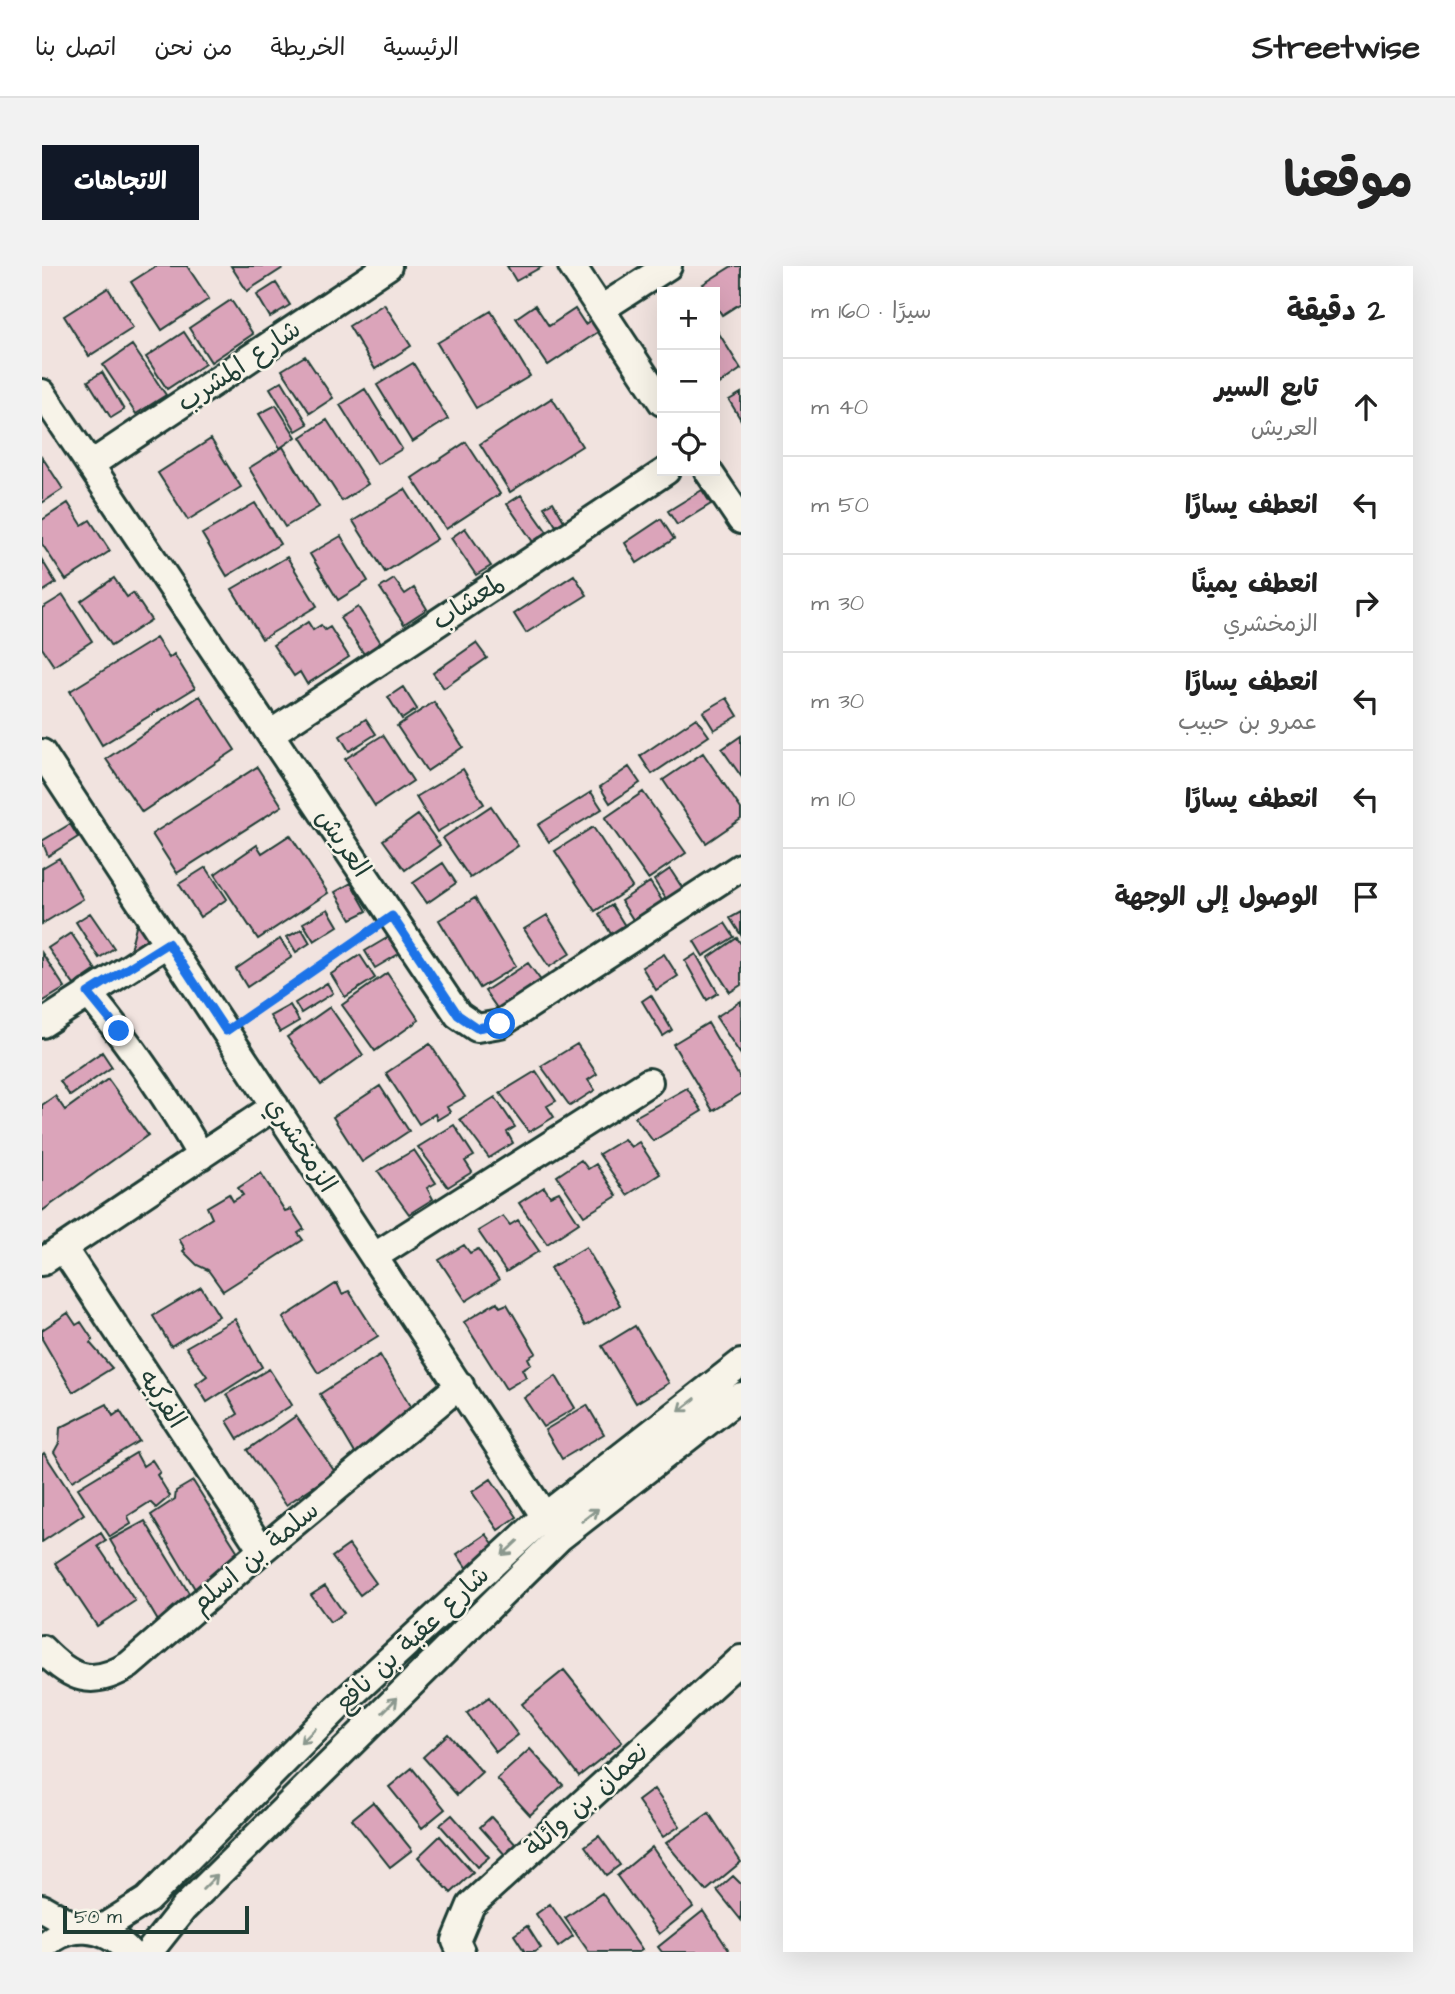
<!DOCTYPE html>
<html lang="ar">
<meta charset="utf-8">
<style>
:root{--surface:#fff;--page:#f2f2f2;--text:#222;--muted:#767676;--line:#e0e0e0;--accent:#111827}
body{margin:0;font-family:"Architects Daughter","Playpen Sans Arabic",sans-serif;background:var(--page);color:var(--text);direction:rtl}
.controls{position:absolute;right:21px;top:21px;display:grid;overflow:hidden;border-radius:0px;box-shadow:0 7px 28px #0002}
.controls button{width:63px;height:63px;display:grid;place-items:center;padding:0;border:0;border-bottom:2px solid var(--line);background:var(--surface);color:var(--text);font:35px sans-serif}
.scale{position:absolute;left:21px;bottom:18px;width:186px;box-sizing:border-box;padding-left:7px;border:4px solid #1f3d34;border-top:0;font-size:19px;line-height:24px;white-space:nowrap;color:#1f3d34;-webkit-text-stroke:5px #f7f3e8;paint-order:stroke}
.stop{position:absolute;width:21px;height:21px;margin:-16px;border:5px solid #1a73e8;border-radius:50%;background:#fff}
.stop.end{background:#1a73e8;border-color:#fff;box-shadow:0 2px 7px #0008}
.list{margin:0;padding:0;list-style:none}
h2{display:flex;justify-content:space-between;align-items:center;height:91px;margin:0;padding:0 28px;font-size:30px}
h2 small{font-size:23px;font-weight:400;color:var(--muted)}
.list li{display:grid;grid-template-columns:46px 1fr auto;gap:21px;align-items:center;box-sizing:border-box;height:98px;padding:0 28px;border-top:2px solid var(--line)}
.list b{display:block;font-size:26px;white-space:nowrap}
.list p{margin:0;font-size:23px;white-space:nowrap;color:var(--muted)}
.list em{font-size:23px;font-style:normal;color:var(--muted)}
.icon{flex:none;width:38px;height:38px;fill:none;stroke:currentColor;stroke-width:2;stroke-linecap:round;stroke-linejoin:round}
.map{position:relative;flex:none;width:699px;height:1686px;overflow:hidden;direction:ltr;border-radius:0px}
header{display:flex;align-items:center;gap:42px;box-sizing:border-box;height:98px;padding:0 35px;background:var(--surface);border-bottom:2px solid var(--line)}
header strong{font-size:33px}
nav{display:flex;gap:38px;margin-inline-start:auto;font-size:24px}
.intro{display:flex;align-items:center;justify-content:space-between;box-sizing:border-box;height:168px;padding:0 42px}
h1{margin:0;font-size:49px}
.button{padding:18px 32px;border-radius:0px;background:var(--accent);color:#fff;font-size:24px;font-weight:700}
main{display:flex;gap:42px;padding:0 42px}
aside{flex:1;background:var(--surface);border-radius:0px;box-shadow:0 7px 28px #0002}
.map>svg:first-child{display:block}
.building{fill:#dba4ba;stroke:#1f3d34;stroke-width:2}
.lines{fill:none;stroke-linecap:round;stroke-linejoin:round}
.minor-casing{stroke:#1f3d34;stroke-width:32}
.path{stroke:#1f3d34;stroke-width:4.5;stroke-dasharray:2 5;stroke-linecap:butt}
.minor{stroke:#f7f3e8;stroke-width:26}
.oneway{stroke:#8b988e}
.route{stroke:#1a73e8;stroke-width:9}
.labels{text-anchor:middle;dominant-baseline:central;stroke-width:5;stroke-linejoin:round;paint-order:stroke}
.street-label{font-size:26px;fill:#1f3d34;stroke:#f7f3e8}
</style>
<header>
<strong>Streetwise</strong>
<nav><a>الرئيسية</a><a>الخريطة</a><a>من نحن</a><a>اتصل بنا</a></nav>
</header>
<div class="intro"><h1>موقعنا</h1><a class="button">الاتجاهات</a></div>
<main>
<aside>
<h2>2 دقيقة<small>سيرًا · 160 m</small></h2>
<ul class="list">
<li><svg class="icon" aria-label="ahead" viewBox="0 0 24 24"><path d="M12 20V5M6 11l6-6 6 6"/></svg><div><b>تابع السير</b><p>العريش</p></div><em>40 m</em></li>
<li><svg class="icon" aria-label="left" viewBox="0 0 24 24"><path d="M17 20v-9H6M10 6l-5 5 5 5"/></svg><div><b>انعطف يسارًا</b></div><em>50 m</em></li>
<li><svg class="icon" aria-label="right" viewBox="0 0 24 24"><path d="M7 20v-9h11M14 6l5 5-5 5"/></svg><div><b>انعطف يمينًا</b><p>الزمخشري</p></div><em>30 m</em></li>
<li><svg class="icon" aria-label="left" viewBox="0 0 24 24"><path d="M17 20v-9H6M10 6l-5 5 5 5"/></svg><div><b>انعطف يسارًا</b><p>عمرو بن حبيب</p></div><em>30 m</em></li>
<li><svg class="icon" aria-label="left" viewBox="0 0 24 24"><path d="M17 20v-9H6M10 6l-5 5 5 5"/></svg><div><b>انعطف يسارًا</b></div><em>10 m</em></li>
<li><svg class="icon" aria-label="arrive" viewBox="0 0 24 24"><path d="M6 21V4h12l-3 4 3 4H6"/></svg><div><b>الوصول إلى الوجهة</b></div></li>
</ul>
</aside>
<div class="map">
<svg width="699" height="1686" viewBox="0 0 699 1686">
<rect width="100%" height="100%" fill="#f1e3df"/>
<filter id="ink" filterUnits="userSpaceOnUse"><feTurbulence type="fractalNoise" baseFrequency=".0143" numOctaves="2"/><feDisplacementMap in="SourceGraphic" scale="14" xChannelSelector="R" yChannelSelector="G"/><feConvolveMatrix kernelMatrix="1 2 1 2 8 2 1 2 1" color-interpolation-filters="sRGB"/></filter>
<g filter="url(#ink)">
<!-- building -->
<path class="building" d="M 114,0 L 145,0 L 167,33 L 120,64 L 89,16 Z
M 189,0 L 244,0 L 205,25 Z
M 465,0 L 501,0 L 474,15 Z
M 690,0 L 699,0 L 699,37 L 680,49 L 673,38 L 673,26 L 666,26 L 661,18 Z
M 234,17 L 248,39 L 228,51 L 215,29 Z
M 66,22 L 91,62 L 47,90 L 22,50 Z
M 189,34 L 211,68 L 169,96 L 147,62 Z
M 342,38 L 369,80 L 333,103 L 307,60 Z
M 493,39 L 507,60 L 533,43 L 543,58 L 555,50 L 562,62 L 506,99 L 474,52 Z
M 449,45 L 488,110 L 434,142 L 395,77 Z
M 673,61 L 699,103 L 673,121 Z
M 142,66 L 163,98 L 125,123 L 104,91 Z
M 90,79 L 124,129 L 94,148 L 61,99 Z
M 263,90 L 291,132 L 268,147 L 240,104 Z
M 371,97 L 406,153 L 370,176 L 335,119 Z
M 60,106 L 82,144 L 69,152 L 46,115 Z
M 240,115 L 266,158 L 254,165 L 228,122 Z
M 323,123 L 360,183 L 335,198 L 298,139 Z
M 699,127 L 699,154 L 687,134 Z
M 510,132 L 540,180 L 468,226 L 438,178 Z
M 234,139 L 254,171 L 238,182 L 217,148 Z
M 285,154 L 326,218 L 300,235 L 259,171 Z
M 169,173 L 199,221 L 146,254 L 116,207 Z
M 424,176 L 458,228 L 404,263 L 370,212 Z
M 241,181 L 277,241 L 243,261 L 207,202 Z
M 0,191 L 21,223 L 0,237 Z
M 363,223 L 395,273 L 343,306 L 311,255 Z
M 660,224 L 669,238 L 635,259 L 626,245 Z
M 479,229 L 505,266 L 491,276 L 465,238 Z
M 511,236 L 522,255 L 514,260 L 502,241 Z
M 26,237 L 40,259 L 48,254 L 68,285 L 24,314 L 0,278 L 0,254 Z
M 213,237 L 238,278 L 185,310 L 160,268 Z
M 619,253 L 632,273 L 595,297 L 583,277 Z
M 423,262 L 449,300 L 434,309 L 409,272 Z
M 299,270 L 326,315 L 296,334 L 268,288 Z
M 245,291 L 275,340 L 220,373 L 190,323 Z
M 0,294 L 14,317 L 0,326 Z
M 532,309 L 545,329 L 484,367 L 472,348 Z
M 72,312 L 85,331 L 91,327 L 109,354 L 69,380 L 39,335 Z
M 352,313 L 363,328 L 372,322 L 385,343 L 362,358 L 338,322 Z
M 21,329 L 50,375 L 12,400 L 0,382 L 0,342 Z
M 316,341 L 341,380 L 324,391 L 298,352 Z
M 266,356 L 271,364 L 279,359 L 283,364 L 288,361 L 307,391 L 265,418 L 258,406 L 252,410 L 231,379 Z
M 114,372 L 127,392 L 132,388 L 153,422 L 60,479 L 28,425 Z
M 434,377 L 445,392 L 402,422 L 391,407 Z
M 361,421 L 375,443 L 360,453 L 346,431 Z
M 158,430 L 193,484 L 100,546 L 64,493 Z
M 685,432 L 696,450 L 672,464 L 661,446 Z
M 392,436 L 421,481 L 385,505 L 355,460 Z
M 654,452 L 667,470 L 610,508 L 598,490 Z
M 324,453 L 334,468 L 307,485 L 298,470 Z
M 341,469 L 371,515 L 333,540 L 303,493 Z
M 699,470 L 699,510 L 680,483 Z
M 661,487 L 699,543 L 699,553 L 664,577 L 621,514 Z
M 215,501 L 240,540 L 135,607 L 110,568 Z
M 587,501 L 598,517 L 568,537 L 558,521 Z
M 421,503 L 442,538 L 395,566 L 374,531 Z
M 549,526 L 560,543 L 507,576 L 496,559 Z
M 601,526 L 644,587 L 606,613 L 563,552 Z
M 449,540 L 476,580 L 428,612 L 401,572 Z
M 376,549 L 398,579 L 363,604 L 341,574 Z
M 28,558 L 36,571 L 6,590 L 0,575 Z
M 551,561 L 590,621 L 553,645 L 513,585 Z
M 248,569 L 286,627 L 216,673 L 173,608 L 215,579 L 220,587 Z
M 17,592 L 41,633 L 0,658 L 0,602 Z
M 401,597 L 414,617 L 385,637 L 371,617 Z
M 164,601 L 185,633 L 158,651 L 137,618 Z
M 628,603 L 643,626 L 626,636 L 612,614 Z
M 608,616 L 621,636 L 592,655 L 579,635 Z
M 309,617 L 325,645 L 309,653 L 293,626 Z
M 433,632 L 474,700 L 438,722 L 397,654 Z
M 570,639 L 583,660 L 569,668 L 557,648 Z
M 286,643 L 296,660 L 272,675 L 261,657 Z
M 699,646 L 699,669 L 688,652 Z
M 48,647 L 72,682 L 57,692 L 34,656 Z
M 505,649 L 529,687 L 507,701 L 482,663 Z
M 96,652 L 110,656 L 101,691 L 87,688 Z
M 683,657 L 692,671 L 661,690 L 652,675 Z
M 260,663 L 268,677 L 254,686 L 245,671 Z
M 29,667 L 54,704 L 32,719 L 6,682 Z
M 350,669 L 360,686 L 333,702 L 323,685 Z
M 695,672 L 699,678 L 699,719 L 688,726 L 666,692 Z
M 238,673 L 250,691 L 205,721 L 194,703 Z
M 0,687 L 23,722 L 0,736 Z
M 622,688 L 636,710 L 614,724 L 600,701 Z
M 654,688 L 676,727 L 665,734 L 643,695 Z
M 318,689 L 333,712 L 303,731 L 289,708 Z
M 486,697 L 500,716 L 457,745 L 443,725 Z
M 345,707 L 377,754 L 333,785 L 300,739 Z
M 285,717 L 291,727 L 259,747 L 253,737 Z
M 609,729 L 630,764 L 621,770 L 600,735 Z
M 699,735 L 699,789 L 674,751 Z
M 248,739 L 257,755 L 238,766 L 228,750 Z
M 288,741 L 321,789 L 279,819 L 245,771 Z
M 666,757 L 699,814 L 699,828 L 671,845 L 631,778 Z
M 388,778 L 423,831 L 405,841 L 408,846 L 395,854 L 393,848 L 377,858 L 344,807 Z
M 535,778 L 555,808 L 546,814 L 553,824 L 528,840 L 499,800 Z
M 60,786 L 70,801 L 28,830 L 18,815 Z
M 494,805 L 514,835 L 505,840 L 512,851 L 487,866 L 458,827 Z
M 66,813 L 106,869 L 0,945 L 0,839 L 13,830 L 23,844 Z
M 338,820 L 367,865 L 320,896 L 291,851 Z
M 645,822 L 660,845 L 611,875 L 593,851 Z
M 453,831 L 473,861 L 465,866 L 471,877 L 447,892 L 418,853 Z
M 412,859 L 432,890 L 423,895 L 430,906 L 406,921 L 376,881 Z
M 582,873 L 589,881 L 597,876 L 618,908 L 585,929 L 557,888 Z
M 372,884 L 394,917 L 385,922 L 391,933 L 367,948 L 336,905 Z
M 539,894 L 546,903 L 554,898 L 575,930 L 542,950 L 515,910 Z
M 219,907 L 243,945 L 249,943 L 262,963 L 256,967 L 261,974 L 181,1025 L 166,1004 L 155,999 L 141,985 L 143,983 L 137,973 L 170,952 L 165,941 L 187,928 L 191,935 L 201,929 L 196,922 Z
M 502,921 L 508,930 L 517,926 L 537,957 L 505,978 L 477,937 Z
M 461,950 L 468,959 L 476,954 L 497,985 L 464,1006 L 436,965 Z
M 422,979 L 428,987 L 436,983 L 457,1014 L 424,1035 L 397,994 Z
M 544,981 L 578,1039 L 543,1060 L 508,1002 Z
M 295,1017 L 300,1028 L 307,1025 L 336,1070 L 276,1107 L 241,1052 Z
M 159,1021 L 177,1050 L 129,1080 L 111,1050 Z
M 455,1036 L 458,1041 L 465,1038 L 494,1087 L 486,1092 L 489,1098 L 480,1103 L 484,1111 L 464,1123 L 422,1056 Z
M 26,1047 L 34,1059 L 39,1056 L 51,1074 L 48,1077 L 70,1102 L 31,1126 L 0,1073 L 0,1064 Z
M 193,1053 L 220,1101 L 165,1136 L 154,1118 L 165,1110 L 144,1081 Z
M 593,1060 L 627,1117 L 594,1137 L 560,1080 Z
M 338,1089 L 372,1147 L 317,1194 L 278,1128 Z
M 227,1103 L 250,1139 L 196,1173 L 185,1155 L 196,1148 L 185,1128 Z
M 514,1110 L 533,1142 L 501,1161 L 482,1132 Z
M 65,1138 L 71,1150 L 78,1145 L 97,1175 L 30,1215 L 12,1186 L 17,1177 L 18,1162 Z
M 545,1139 L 562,1168 L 520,1193 L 503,1164 Z
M 254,1150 L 293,1206 L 244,1239 L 205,1184 Z
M 2,1187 L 42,1248 L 0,1276 L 0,1189 Z
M 94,1187 L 101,1200 L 110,1194 L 118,1206 L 115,1209 L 128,1230 L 114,1242 L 108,1236 L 86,1250 L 89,1258 L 68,1271 L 36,1222 Z
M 449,1213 L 475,1251 L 456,1264 L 430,1226 Z
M 151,1215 L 201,1294 L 156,1328 L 109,1249 L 133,1233 L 134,1225 Z
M 103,1255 L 153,1337 L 119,1360 L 68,1274 Z
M 59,1267 L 64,1275 L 56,1280 L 93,1335 L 55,1360 L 13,1297 Z
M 444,1268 L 462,1292 L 432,1313 L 415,1288 Z
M 307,1279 L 334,1317 L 318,1329 L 290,1291 Z
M 283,1320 L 302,1347 L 288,1356 L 269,1329 Z
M 522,1404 L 580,1476 L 537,1510 L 480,1438 Z
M 447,1431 L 476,1469 L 454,1486 L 425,1447 Z
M 406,1468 L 440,1506 L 415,1529 L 381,1491 Z
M 488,1483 L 521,1519 L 488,1549 L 455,1513 Z
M 370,1502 L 403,1543 L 380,1562 L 347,1521 Z
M 612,1523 L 638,1560 L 621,1571 L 596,1535 Z
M 331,1536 L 370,1584 L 348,1601 L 310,1553 Z
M 667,1547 L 699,1596 L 664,1625 L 624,1577 Z
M 410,1549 L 447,1591 L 435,1601 L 398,1559 Z
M 449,1551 L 475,1580 L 464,1590 L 438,1561 Z
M 398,1570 L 431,1607 L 409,1627 L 376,1591 Z
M 557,1570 L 578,1599 L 564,1609 L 543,1580 Z
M 610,1581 L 651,1641 L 617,1668 L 575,1610 Z
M 691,1610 L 699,1618 L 699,1654 L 675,1624 Z
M 560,1627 L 600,1684 L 597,1686 L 547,1686 L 523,1652 Z
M 508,1638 L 531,1670 L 516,1681 L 494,1648 Z
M 661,1645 L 688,1686 L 620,1686 L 616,1681 Z
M 485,1660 L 499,1682 L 492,1686 L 483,1686 L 472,1669 Z"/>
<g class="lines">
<!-- minor casing -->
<g class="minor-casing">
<path id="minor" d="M 530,0 L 620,136
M 559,43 L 626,0
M 0,127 L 416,749 L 435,762 L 458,758 L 699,601
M 48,199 L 346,0
M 666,205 L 699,254
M 228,468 L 624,205
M 0,487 L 517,1272
M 46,727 C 88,778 126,832 159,890
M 0,758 L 126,677
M 21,982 L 220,1284
M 333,990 L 607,816
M 0,996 L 233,840
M 0,1383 C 29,1413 50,1422 87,1399 L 220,1284 L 418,1119
M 0,1642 L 37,1663
M 56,1665 L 105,1634 L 295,1442 L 503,1250 L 699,1097
M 0,1682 C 25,1655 63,1659 87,1686
M 107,1686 L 141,1643 L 517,1272 L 699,1130
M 419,1686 L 414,1675 L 429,1639 L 699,1393"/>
</g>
<!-- path -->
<path class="path" d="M 204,751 L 329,665"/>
<!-- minor -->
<use href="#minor" class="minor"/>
</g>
<!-- one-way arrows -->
<defs><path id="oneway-shaft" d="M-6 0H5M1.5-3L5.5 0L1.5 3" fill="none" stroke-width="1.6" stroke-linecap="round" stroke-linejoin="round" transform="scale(1.75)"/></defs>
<g class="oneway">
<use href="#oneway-shaft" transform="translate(645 1139) rotate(142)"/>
<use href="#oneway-shaft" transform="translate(548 1249) rotate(-38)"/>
<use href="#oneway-shaft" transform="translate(468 1282) rotate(137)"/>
<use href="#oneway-shaft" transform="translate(348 1439) rotate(-45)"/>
<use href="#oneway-shaft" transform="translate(266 1470) rotate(135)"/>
<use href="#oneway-shaft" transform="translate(168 1616) rotate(-45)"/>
</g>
</g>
<g class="lines" filter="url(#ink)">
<!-- route -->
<path class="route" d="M 77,765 L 46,727 L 126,677 L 184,765 L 350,650 L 416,749 L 435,762 L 458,758"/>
</g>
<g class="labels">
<!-- street labels -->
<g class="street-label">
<text transform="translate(197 100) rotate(-34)">شارع المشرب</text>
<text transform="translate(426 336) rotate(-34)">لمعشاب</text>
<text transform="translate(301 577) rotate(56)">العريش</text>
<text transform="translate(259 879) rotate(57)">الزمخشري</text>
<text transform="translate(120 1133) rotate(57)">الفركيه</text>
<text transform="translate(213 1291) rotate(-40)">سلمة بن اسلم</text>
<text transform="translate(370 1373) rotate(-43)">شارع عقبة بن نافع</text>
<text transform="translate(545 1533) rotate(-42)">نعمان بن وائلة</text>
</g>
</g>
</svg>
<div class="controls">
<button>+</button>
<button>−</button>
<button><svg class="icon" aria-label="locate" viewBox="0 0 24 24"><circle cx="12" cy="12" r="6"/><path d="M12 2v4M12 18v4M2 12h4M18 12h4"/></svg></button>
</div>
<div class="scale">50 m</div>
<div class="stop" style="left:458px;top:758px"></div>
<div class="stop end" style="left:77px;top:765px"></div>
</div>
</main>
